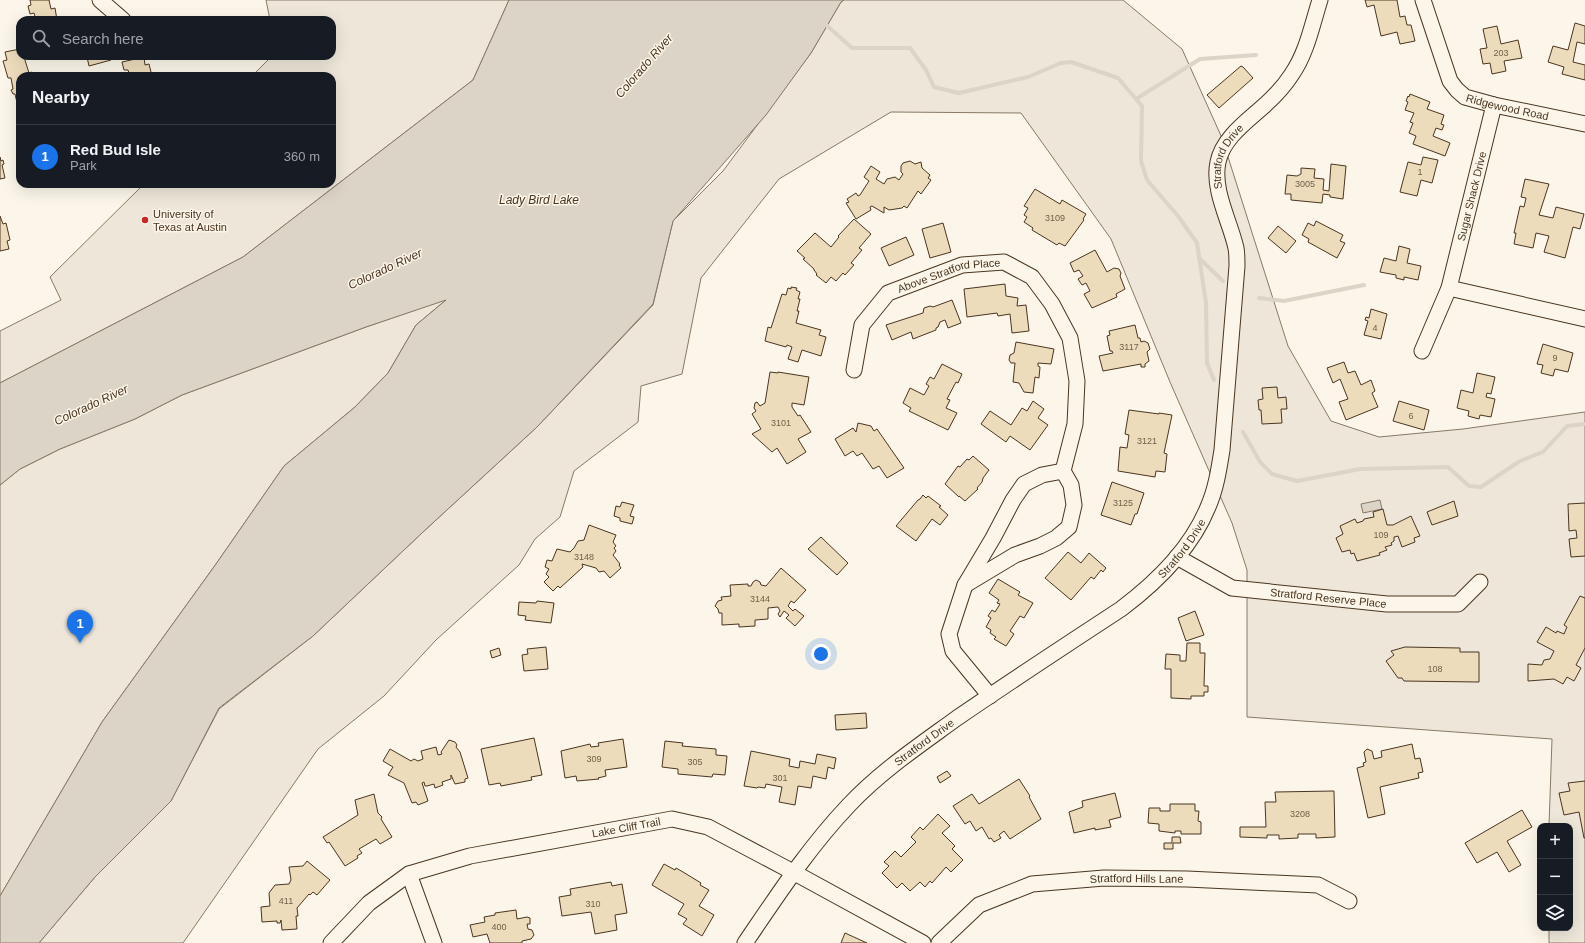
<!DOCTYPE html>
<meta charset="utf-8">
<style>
:root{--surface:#171b24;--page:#20242c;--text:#f1f3f6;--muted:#9ea1a6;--line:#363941;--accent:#1a73e8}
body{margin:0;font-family:Arial,sans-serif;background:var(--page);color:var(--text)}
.controls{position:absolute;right:12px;bottom:12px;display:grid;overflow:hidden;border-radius:8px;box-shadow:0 4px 16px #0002}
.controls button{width:36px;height:36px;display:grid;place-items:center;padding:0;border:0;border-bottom:1px solid var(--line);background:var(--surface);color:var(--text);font:20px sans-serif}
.you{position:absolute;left:821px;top:654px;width:14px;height:14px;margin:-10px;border:3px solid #fff;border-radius:50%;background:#1a73e8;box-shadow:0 0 0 6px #1a73e833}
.badge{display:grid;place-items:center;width:26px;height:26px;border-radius:50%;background:var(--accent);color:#fff;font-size:13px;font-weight:700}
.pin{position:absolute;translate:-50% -33px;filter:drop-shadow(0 1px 2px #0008)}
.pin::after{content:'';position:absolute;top:21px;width:14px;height:12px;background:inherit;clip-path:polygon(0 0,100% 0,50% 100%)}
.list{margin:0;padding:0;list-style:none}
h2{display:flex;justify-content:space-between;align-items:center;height:52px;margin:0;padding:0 16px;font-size:17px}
h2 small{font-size:13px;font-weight:400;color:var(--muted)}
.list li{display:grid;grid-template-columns:26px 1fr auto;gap:12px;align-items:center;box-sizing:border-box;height:64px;padding:0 16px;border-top:1px solid var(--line)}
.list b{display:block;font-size:15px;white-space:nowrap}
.list p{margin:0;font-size:13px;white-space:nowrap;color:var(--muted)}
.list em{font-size:13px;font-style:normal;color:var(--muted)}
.icon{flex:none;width:22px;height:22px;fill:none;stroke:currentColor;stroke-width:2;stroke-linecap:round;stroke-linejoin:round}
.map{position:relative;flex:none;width:1585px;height:943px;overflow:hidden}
.search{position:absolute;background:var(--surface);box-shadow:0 4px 16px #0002;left:16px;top:16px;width:320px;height:44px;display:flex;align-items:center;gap:10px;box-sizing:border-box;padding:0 14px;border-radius:12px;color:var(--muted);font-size:15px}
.panel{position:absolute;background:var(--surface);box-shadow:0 4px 16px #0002;left:16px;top:72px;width:320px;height:116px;border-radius:12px}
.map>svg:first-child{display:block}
.green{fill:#ede6d9;stroke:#887966}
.water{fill:#dcd4c6;stroke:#887966}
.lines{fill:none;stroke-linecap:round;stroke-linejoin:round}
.stream{stroke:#dcd4c6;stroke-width:4}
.building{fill:#ecdcbc;stroke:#4a3520}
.minor-casing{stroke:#4a3520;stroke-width:17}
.minor{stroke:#fbf6e9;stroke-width:15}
.poi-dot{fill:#c62828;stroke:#fbf6e9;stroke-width:1.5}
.labels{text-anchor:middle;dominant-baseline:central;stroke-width:3;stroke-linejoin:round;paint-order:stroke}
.number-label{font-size:9px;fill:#725f47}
.street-label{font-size:11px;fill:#4a3520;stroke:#fbf6e9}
.poi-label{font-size:11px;fill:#4a3520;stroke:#fbf6e9;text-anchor:start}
.water-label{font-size:12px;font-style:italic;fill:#4a3520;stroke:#fbf6e9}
</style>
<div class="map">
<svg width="1585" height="943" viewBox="0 0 1585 943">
<rect width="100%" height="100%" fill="#fbf6e9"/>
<!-- green -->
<path class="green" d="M 266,0 L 509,0 L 473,80 L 243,257 L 0,383 L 0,331 L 61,300 L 50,277 L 144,184 L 332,184 L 332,76 L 252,76 L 272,56 L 332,56 L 332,20 L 270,20 Z
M 844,0 L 1123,0 L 1182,49 L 1222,138 L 1288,346 L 1331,421 L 1379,437 L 1463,429 L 1585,412 L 1585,943 L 1549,943 L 1549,928 L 1570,928 L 1570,826 L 1549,826 L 1552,739 L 1247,717 L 1247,570 L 1232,523 L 1170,382 L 1111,239 L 1021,113 L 891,112 L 779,179 L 701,278 L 682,374 L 641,386 L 638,422 L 574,471 L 560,517 L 535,539 L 519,565 L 436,640 L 384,696 L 318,749 L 183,943 L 39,943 L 95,877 L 171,801 L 219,709 L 313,636 L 423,532 L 537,427 L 653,305 L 673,221 L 723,171 L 811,53 L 841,2 Z
M 447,299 L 416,325 L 388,373 L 355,407 L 284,466 L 216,564 L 102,722 L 0,896 L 0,485 L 20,469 L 60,449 L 135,419 L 182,395 L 366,327 Z"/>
<!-- water -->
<path class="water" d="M 509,0 L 844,0 L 841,2 L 811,53 L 766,115 L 673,221 L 653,304 L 537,427 L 423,532 L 313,636 L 219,708 L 171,801 L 95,877 L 39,943 L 0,943 L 0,896 L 102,722 L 216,564 L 284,466 L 355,407 L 388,373 L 416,325 L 446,300 L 366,327 L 182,395 L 135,419 L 60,449 L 20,469 L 0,485 L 0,383 L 243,257 L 473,80 Z
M 1380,500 L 1382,509 L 1363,513 L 1361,504 Z"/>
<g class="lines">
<!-- stream -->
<path class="stream" d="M 824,23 L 852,48 L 910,48 L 926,70 L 934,87 L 959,93 L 1028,77 L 1061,63 L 1071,62 L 1118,78 L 1142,106 L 1141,161 L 1147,180 L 1178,216 L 1197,243 L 1206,303 L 1207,363 L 1214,380
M 1136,99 L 1200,59 L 1256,55
M 1199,258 L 1223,281
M 1259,298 L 1284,301 L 1364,285
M 1243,432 L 1260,462 L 1272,474 L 1297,481 L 1360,469 L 1448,467 L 1469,486 L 1481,487 L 1520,461 L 1543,452 L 1567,426 L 1585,424"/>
</g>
<!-- building -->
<path class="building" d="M 30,0 L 49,0 L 51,9 L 55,8 L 57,20 L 36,20 L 34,13 L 30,14 L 28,6 L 31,5 Z
M 1365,0 L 1397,0 L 1400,17 L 1405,16 L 1407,25 L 1411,25 L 1415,41 L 1400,44 L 1397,32 L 1381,36 L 1374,5 L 1367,7 Z
M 1575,23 L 1585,26 L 1585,44 L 1577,42 L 1573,62 L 1585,65 L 1585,80 L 1562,74 L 1564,67 L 1548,62 L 1553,46 L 1568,50 Z
M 1497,26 L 1501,44 L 1518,40 L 1522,58 L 1504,61 L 1506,71 L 1492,74 L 1490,63 L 1483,64 L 1480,49 L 1487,48 L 1483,29 Z
M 20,49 L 20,56 L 27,56 L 24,57 L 29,73 L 32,72 L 33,76 L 20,76 L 20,107 L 18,107 L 15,94 L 13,94 L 11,90 L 13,89 L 11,78 L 8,78 L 3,61 L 7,60 L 5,52 Z
M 84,56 L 110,56 L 111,60 L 89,66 L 87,57 L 84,58 Z
M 144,57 L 145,65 L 149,64 L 152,76 L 130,76 L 128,70 L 124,70 L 122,62 Z
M 1241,66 L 1243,67 L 1253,78 L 1219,108 L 1207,95 Z
M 1410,94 L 1430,102 L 1427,109 L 1444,115 L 1441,124 L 1444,125 L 1442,130 L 1436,128 L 1433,136 L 1450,143 L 1445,156 L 1413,144 L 1416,136 L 1409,133 L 1413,123 L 1410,122 L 1414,113 L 1405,110 L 1408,102 L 1406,101 L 1408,96 L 1409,97 Z
M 0,157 L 1,161 L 3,160 L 4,164 L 2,165 L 5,178 L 0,179 Z
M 1423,157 L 1438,160 L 1432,183 L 1421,180 L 1417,196 L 1400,192 L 1408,162 L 1421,165 Z
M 910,161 L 915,164 L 921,162 L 922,168 L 930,175 L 928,178 L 931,180 L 921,194 L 918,191 L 907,208 L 904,206 L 902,208 L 889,210 L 884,207 L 884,213 L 872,206 L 870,207 L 871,210 L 856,219 L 846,203 L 849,202 L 847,199 L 856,193 L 858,196 L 860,195 L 869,181 L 864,177 L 871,166 L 880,172 L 876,179 L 884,184 L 887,179 L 895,177 L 899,180 L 903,174 L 901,172 L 901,166 L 903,163 Z
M 1331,164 L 1346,166 L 1343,199 L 1330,197 L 1330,195 L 1323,194 L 1322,203 L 1291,200 L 1291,194 L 1285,194 L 1287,175 L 1297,176 L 1301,174 L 1301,168 L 1315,169 L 1314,178 L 1324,179 L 1323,190 L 1329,191 Z
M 1525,179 L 1549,184 L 1539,215 L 1553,218 L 1556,207 L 1584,214 L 1580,229 L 1573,227 L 1565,258 L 1544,252 L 1549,236 L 1536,233 L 1533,248 L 1514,244 L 1516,233 L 1514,233 L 1520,206 L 1524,207 L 1526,198 L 1521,197 Z
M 1035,189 L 1060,204 L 1062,200 L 1086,214 L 1083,219 L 1084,220 L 1065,246 L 1059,243 L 1057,245 L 1032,230 L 1033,228 L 1024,222 L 1027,217 L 1024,215 L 1028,208 L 1024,206 Z
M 0,216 L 3,224 L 6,223 L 10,240 L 7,241 L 9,249 L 0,251 Z
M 854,219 L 871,234 L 859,248 L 862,250 L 851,263 L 854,265 L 845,275 L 843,273 L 836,281 L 831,277 L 826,283 L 816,275 L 817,274 L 814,270 L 814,269 L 803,259 L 805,258 L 797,251 L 815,233 L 831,247 L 839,237 L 838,236 Z
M 1316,221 L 1343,235 L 1340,241 L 1345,243 L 1337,258 L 1308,242 L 1309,239 L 1302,235 L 1308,223 L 1314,226 Z
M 943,223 L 951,252 L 930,258 L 922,229 Z
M 1278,226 L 1296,241 L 1286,253 L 1268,238 Z
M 906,237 L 914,255 L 889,266 L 881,248 Z
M 1399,246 L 1410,249 L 1407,263 L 1421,266 L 1418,280 L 1404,277 L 1404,280 L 1396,278 L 1396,275 L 1380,272 L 1384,258 L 1396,261 Z
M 1095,250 L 1107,272 L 1114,268 L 1119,269 L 1121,273 L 1120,276 L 1125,289 L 1116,294 L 1117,297 L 1092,308 L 1084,294 L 1090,291 L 1086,283 L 1082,285 L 1078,279 L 1083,276 L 1079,270 L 1074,272 L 1070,263 Z
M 1005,284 L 1006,296 L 1018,298 L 1017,306 L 1026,305 L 1029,331 L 1012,333 L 1010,314 L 998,316 L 997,313 L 967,317 L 964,289 Z
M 791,287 L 797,288 L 796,290 L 800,292 L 798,299 L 800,299 L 797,311 L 799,311 L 796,323 L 821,330 L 819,335 L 826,337 L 821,356 L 802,350 L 798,362 L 788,359 L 792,347 L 787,345 L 786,347 L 765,341 L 768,327 L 771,328 L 782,294 L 786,295 L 788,288 L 791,289 Z
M 952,300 L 961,323 L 948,328 L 945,320 L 940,322 L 938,327 L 936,328 L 936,330 L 913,339 L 911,332 L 892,340 L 886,325 L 923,313 L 924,308 L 930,306 L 933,307 Z
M 1371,309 L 1387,314 L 1381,339 L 1364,335 L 1368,321 L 1365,320 L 1366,317 L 1369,318 Z
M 1135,325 L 1138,338 L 1140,338 L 1141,342 L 1144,341 L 1148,343 L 1150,349 L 1147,352 L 1149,361 L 1145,364 L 1145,367 L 1141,367 L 1141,364 L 1103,371 L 1099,356 L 1113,353 L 1112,351 L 1110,351 L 1107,336 L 1110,335 L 1109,331 Z
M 1016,342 L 1054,349 L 1051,364 L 1038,363 L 1038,366 L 1040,367 L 1039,378 L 1035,377 L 1033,393 L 1024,392 L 1019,383 L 1013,382 L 1015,363 L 1011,363 L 1009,360 L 1010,355 L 1014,353 Z
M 1543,344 L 1573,353 L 1568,372 L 1555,369 L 1553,376 L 1541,373 L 1543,365 L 1537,364 Z
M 1344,362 L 1348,373 L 1355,371 L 1361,385 L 1371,380 L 1375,391 L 1372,393 L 1378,407 L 1346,420 L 1339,402 L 1348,399 L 1340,379 L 1333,383 L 1327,368 Z
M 942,364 L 962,374 L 958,383 L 956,382 L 947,399 L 950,400 L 946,408 L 957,413 L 948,430 L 909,411 L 911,408 L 903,403 L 910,388 L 924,395 L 929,386 L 926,384 L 930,377 L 934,379 Z
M 770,372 L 778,373 L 778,372 L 809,377 L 804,405 L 792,403 L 792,407 L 798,416 L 800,415 L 811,432 L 798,439 L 806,452 L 787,464 L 777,448 L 772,452 L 752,434 L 761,429 L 752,414 L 756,411 L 754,408 L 755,403 L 757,402 L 760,406 L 765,403 Z
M 1477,373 L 1495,377 L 1491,394 L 1487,393 L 1486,397 L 1495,399 L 1491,417 L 1480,415 L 1479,419 L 1468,416 L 1469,411 L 1457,408 L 1461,390 L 1473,393 Z
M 1277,387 L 1278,398 L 1286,397 L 1287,409 L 1281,409 L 1282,423 L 1262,424 L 1261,410 L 1259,410 L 1258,400 L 1263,399 L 1262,388 Z
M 1033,401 L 1044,409 L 1038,418 L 1048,425 L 1030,450 L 1010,436 L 1006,442 L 981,424 L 990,411 L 1011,425 L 1022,408 L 1027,411 Z
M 1399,401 L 1429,410 L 1424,430 L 1393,421 Z
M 1129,410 L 1159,414 L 1159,413 L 1172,415 L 1164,453 L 1167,454 L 1165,472 L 1156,471 L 1155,477 L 1118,471 L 1120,447 L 1127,448 L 1129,435 L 1125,434 Z
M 858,423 L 871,426 L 874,431 L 877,429 L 904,468 L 887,478 L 879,466 L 873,469 L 862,453 L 857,456 L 853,451 L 845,456 L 835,439 L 853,428 L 856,432 Z
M 973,456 L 989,470 L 983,478 L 982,482 L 977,488 L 978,489 L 965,501 L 959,496 L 959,497 L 945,484 L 958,466 L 960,467 L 967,459 L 969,460 Z
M 1112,482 L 1144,493 L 1137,514 L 1135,514 L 1131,525 L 1101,515 Z
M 923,495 L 926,498 L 928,496 L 941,506 L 939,507 L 948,515 L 940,525 L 932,519 L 916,541 L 896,526 L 918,500 L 920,499 Z
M 1454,501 L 1458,516 L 1432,525 L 1427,512 Z
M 622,502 L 634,505 L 630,516 L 634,517 L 632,524 L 620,521 L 620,518 L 614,516 L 616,506 L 620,507 Z
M 1585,503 L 1585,556 L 1571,557 L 1569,539 L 1577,538 L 1576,530 L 1569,531 L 1568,504 Z
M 1383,509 L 1387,525 L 1393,525 L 1411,516 L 1420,536 L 1414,538 L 1415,542 L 1402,547 L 1398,536 L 1394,537 L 1394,541 L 1391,543 L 1392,545 L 1385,547 L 1387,550 L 1379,553 L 1380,555 L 1357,561 L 1354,553 L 1351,554 L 1350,550 L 1342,552 L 1336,538 L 1343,534 L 1340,526 L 1355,519 L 1357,523 L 1363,521 L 1364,519 L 1374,517 L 1373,512 Z
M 589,525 L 616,535 L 613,542 L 616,546 L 614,548 L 616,551 L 613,555 L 620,564 L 619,565 L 621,568 L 610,578 L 604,571 L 599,572 L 596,568 L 582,564 L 583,567 L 560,588 L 558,586 L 553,591 L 544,582 L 549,577 L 546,574 L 549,569 L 545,567 L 547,560 L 552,561 L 557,549 L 570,552 L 574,548 L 578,541 L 584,540 Z
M 821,537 L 848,563 L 837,575 L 808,549 Z
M 1068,552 L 1081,563 L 1089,553 L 1106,568 L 1103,572 L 1101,570 L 1094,579 L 1091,577 L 1071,600 L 1045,578 Z
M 781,568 L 806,590 L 794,603 L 791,601 L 788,606 L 793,611 L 795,609 L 804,616 L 795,626 L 786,618 L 789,615 L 784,611 L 780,617 L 778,614 L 780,611 L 778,607 L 768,608 L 768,619 L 755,620 L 755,626 L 739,627 L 739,624 L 722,625 L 722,613 L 719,613 L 718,609 L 715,606 L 718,601 L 722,600 L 721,597 L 731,596 L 730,585 L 748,584 L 748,586 L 751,586 L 753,582 L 756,580 L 760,582 L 761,585 L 766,586 Z
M 998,579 L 1020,592 L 1018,595 L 1033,603 L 1024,618 L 1020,616 L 1010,631 L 1014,634 L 1006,646 L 994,639 L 996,637 L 990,633 L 991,630 L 986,627 L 991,618 L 988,616 L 992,610 L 995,612 L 1000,604 L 997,603 L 999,600 L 989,593 Z
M 1580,596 L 1585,598 L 1585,648 L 1576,665 L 1581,668 L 1574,681 L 1567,677 L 1563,684 L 1554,679 L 1528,681 L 1528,664 L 1542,665 L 1544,660 L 1550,659 L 1554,651 L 1537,642 L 1546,627 L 1556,633 L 1557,631 L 1564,634 L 1567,627 L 1564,625 Z
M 537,601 L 554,603 L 551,623 L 525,620 L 526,616 L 518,615 L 519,602 L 536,603 Z
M 1195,611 L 1204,635 L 1186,641 L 1178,618 Z
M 1187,643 L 1200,643 L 1200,653 L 1205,653 L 1204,686 L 1208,686 L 1208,692 L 1204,692 L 1204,696 L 1191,696 L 1191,699 L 1171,698 L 1171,669 L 1165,669 L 1166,654 L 1180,655 L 1180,661 L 1186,661 Z
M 546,647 L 548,669 L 524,671 L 522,655 L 528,654 L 527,649 Z
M 1405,647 L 1460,648 L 1460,652 L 1479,652 L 1479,682 L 1404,681 L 1402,678 L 1398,678 L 1386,661 L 1394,655 L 1391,651 Z
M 499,648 L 501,655 L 492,658 L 490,651 Z
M 866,713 L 867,728 L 836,730 L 835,715 Z
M 534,738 L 542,775 L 531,777 L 532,780 L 501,786 L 500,783 L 489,785 L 481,749 Z
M 623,739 L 627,767 L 605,770 L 606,776 L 598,778 L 599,779 L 577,781 L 576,776 L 565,778 L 561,751 L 590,744 L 591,747 L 599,746 L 598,743 Z
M 449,740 L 455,742 L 457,745 L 456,747 L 460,752 L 468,778 L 465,779 L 465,782 L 455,784 L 451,775 L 451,779 L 442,782 L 443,785 L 435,788 L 434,784 L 427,786 L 425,786 L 424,782 L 422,783 L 428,801 L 418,805 L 416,802 L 412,803 L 404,783 L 388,775 L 393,767 L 383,761 L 390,749 L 411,761 L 414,759 L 418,761 L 423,759 L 421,751 L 436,747 L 438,755 L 442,754 L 441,752 Z
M 665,741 L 683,743 L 682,746 L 716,749 L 716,755 L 727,756 L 725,775 L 713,774 L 712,777 L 678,774 L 678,769 L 662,767 Z
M 1412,744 L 1415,759 L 1420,758 L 1423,772 L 1418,773 L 1419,778 L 1380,787 L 1385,814 L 1368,818 L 1357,768 L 1364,766 L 1363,763 L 1366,762 L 1364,752 L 1367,749 L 1372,751 L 1374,759 L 1382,757 L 1381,751 Z
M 751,751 L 790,759 L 789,766 L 799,768 L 800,761 L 815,764 L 817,754 L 836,758 L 834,769 L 828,767 L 826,779 L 813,776 L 811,788 L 798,786 L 795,805 L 779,802 L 782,787 L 766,784 L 765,788 L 758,787 L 757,788 L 744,786 Z
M 947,771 L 951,776 L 940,783 L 937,777 Z
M 1019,779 L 1030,796 L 1029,797 L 1041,819 L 1010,839 L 1004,831 L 999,835 L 1001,838 L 994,842 L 991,838 L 989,839 L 982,827 L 976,831 L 970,821 L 965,824 L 953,806 L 972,794 L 979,804 Z
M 1585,781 L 1585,838 L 1584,838 L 1579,812 L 1564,815 L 1559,793 L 1570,791 L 1568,783 Z
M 1334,791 L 1335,837 L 1316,838 L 1316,834 L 1298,834 L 1298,838 L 1279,839 L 1279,835 L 1267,835 L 1267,838 L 1240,837 L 1240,827 L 1266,827 L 1265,802 L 1276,802 L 1275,792 Z
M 1115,793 L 1121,817 L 1109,820 L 1111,827 L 1095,830 L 1095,828 L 1074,833 L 1069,812 L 1083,807 L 1082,801 Z
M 374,794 L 378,813 L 382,817 L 381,819 L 392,837 L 380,844 L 376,839 L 359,849 L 362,853 L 357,856 L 358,858 L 345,866 L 329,842 L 327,843 L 323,837 L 358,815 L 355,800 Z
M 1170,804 L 1195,804 L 1195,811 L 1199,811 L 1198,821 L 1201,822 L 1201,834 L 1181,834 L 1181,831 L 1175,831 L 1175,833 L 1159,831 L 1159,824 L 1148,823 L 1149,808 L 1160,808 L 1160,811 L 1170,811 Z
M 1522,810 L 1532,827 L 1507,841 L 1521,865 L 1509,872 L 1497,852 L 1477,863 L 1465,843 Z
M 938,814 L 950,826 L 942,833 L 955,846 L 952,849 L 963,860 L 951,872 L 946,867 L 932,883 L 930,881 L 925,887 L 920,882 L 910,891 L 902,883 L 897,888 L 882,873 L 889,866 L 884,862 L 895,851 L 901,857 L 916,842 L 911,837 L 920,827 L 923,830 Z
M 1172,837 L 1180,837 L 1181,843 L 1173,843 L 1173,849 L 1164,849 L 1164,843 L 1172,843 Z
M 307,861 L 330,880 L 317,895 L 313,892 L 310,895 L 309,894 L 297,908 L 298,916 L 296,916 L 297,929 L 282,930 L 281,920 L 280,923 L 277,923 L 277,921 L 262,922 L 261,907 L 270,906 L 269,893 L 275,885 L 289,884 L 291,880 L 289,867 L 303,866 Z
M 664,864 L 675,870 L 676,868 L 683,872 L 701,883 L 700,885 L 709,890 L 699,906 L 714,915 L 702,936 L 683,924 L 687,919 L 678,914 L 684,904 L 652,885 Z
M 611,882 L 612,886 L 622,884 L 627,913 L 615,915 L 617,930 L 595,934 L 591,912 L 562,916 L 559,897 L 571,895 L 570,889 Z
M 516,910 L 517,919 L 527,917 L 530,918 L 530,924 L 527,924 L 528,929 L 532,930 L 534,935 L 531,939 L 522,941 L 522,943 L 490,943 L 487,934 L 473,937 L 470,925 L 485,922 L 484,917 L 495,915 L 495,913 Z
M 845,933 L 867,943 L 841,943 Z"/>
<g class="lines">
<!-- minor casing -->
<g class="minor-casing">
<g id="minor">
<path d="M 100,0 L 123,20"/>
<path id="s1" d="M 1423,0 L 1450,81 L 1457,90 L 1465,97 L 1494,105 L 1585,124"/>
<path d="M 1449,288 L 1585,319"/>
<path id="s2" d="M 1422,351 L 1449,288 L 1494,105"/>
<path id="s3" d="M 854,370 L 862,325 L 888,293 L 962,265 L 1004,262 L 1032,277 L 1052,304 L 1070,338 L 1077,381 L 1075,424 L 1063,471 L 1071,485 L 1074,505 L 1069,527 L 1056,538 L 1040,546 L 1015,555 L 965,585"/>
<path id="s4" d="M 1177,557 L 1232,588 L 1387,604 L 1458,604 L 1480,582"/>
<path d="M 990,696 L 953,651 L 949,634 L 965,585 L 993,538 L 1013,500 L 1024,484 L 1042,475 L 1063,471"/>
<path d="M 409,874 L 434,943"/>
<path id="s5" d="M 331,943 L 369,903 L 409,874 L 470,856 L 672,819 L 708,827 L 793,872 L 923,943"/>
<path id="s6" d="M 745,943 C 777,896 809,847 849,805 C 881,771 920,745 957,718 C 1011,681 1066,645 1121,609 C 1157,582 1191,549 1208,507 C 1216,489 1219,469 1222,450 L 1237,266 C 1237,260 1237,253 1236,248 C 1230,221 1212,190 1218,162 C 1223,137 1249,120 1266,104 C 1276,95 1285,85 1292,74 C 1307,52 1312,25 1320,0"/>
<path id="s7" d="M 939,943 L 979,905 L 1032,884 L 1104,878 L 1187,879 L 1318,885 L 1349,901"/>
</g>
</g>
<!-- minor -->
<use href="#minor" class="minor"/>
</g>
<!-- markers -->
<circle class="poi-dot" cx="145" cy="220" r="4"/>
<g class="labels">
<!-- number labels -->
<g class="number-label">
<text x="1501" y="53">203</text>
<text x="1420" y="172">1</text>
<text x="1305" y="184">3005</text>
<text x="1055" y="218">3109</text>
<text x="1375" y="328">4</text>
<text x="1129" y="347">3117</text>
<text x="1555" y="358">9</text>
<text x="1411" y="416">6</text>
<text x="781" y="423">3101</text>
<text x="1147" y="441">3121</text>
<text x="1123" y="503">3125</text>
<text x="1381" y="535">109</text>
<text x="584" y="557">3148</text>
<text x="760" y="599">3144</text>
<text x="1435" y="669">108</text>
<text x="594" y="759">309</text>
<text x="695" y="762">305</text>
<text x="780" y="778">301</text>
<text x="1300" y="814">3208</text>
<text x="286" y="901">411</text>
<text x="593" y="904">310</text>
<text x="499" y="927">400</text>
</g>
<!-- street labels -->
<g class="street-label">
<text stroke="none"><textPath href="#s1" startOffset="151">Ridgewood Road</textPath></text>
<text stroke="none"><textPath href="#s6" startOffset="1003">Stratford Drive</textPath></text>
<text stroke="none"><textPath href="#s2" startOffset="163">Sugar Shack Drive</textPath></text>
<text stroke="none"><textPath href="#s3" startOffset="151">Above Stratford Place</textPath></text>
<text stroke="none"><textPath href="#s6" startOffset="595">Stratford Drive</textPath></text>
<text stroke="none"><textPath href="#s4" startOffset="160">Stratford Reserve Place</textPath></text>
<text stroke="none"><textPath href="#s6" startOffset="271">Stratford Drive</textPath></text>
<text stroke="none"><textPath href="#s5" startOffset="327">Lake Cliff Trail</textPath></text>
<text stroke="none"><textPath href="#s7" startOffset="217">Stratford Hills Lane</textPath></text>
</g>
<!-- poi labels -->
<g class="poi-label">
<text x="153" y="214">University of<tspan x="153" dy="13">Texas at Austin</tspan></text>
</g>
<!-- water labels -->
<g class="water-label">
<text transform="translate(644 66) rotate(-49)">Colorado River</text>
<text x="539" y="200">Lady Bird Lake</text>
<text transform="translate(385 269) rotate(-25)">Colorado River</text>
<text transform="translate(91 405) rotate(-25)">Colorado River</text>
</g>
</g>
</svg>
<div class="controls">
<button>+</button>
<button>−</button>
<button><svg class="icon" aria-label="layers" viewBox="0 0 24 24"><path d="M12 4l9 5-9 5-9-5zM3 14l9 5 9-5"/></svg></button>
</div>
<div class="you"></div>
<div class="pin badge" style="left:80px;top:643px">1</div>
<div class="search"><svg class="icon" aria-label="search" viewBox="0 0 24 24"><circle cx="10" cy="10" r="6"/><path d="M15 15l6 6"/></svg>Search here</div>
<section class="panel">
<h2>Nearby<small></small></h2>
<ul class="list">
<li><span class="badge">1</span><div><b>Red Bud Isle</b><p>Park</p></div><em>360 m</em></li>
</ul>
</section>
</div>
